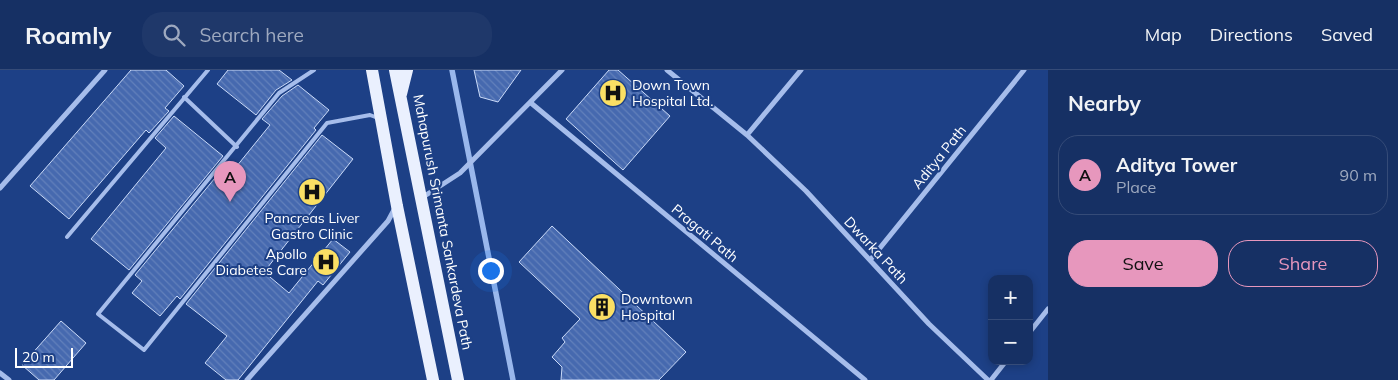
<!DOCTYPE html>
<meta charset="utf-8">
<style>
:root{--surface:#163064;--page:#1f386a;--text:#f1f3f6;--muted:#9ea9bf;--line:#354b78;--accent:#e797bd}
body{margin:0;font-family:Mulish,sans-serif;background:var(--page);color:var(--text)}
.controls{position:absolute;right:15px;bottom:15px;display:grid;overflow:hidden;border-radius:10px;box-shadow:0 2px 8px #0003}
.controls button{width:45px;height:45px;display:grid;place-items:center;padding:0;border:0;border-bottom:1px solid var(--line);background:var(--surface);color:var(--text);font:25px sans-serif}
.scale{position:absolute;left:15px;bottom:12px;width:58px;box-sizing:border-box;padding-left:5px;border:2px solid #fff;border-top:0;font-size:14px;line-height:18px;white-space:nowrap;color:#fff;-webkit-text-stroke:4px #1d4086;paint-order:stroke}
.you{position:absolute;left:490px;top:200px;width:18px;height:18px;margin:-12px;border:4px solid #fff;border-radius:50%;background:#1a73e8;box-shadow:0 0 0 8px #1a73e833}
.badge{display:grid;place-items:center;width:32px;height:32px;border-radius:50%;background:var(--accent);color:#111;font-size:16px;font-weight:700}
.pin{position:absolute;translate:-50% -41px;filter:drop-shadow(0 1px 2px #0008)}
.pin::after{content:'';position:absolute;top:26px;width:18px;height:15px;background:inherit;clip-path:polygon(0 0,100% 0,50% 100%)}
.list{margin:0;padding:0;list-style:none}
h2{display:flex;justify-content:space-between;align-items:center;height:65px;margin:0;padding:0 20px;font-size:21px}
h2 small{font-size:16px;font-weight:400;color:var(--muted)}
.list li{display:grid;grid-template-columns:32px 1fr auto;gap:15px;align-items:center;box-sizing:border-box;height:80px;margin:0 10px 10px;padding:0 10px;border:1px solid var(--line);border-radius:20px}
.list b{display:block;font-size:19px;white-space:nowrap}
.list p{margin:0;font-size:16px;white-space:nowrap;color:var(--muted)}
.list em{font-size:16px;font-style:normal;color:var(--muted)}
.actions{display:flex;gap:10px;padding:15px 20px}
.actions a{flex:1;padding:11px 0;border:1px solid var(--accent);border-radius:20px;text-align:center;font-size:18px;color:var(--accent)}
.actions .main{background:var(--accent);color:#111}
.icon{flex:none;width:28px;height:28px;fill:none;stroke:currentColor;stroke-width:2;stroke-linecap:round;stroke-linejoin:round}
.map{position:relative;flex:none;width:1048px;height:310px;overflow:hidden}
header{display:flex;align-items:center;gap:30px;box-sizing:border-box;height:70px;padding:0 25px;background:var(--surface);border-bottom:1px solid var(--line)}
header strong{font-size:24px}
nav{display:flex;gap:28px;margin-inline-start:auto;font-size:18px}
.search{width:350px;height:45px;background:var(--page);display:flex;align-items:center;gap:12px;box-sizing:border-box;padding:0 18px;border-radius:20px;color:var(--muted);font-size:19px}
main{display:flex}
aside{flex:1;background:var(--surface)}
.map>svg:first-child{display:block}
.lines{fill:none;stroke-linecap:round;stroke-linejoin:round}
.stream{stroke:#99b7ec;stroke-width:5.5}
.building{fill:url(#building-back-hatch);stroke:#cadaf8}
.lane{stroke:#a6bdeb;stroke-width:4}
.street{stroke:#a6bdeb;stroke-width:5}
.primary{stroke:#eaf0fe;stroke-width:12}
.labels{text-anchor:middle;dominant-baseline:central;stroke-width:4;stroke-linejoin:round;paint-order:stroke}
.poi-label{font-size:14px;fill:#fff;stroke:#1d4086;text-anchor:start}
.street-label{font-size:14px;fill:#fff;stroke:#1d4086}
</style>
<header>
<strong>Roamly</strong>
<div class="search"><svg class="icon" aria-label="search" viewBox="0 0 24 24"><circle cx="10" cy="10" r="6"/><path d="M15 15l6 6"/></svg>Search here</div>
<nav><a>Map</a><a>Directions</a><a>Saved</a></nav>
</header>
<main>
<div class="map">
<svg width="1048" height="310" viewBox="0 0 1048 310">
<defs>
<pattern id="building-back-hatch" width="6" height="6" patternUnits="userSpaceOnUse" patternTransform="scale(1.25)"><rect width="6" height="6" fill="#4669af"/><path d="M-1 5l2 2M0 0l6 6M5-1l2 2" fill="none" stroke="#6280bb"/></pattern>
</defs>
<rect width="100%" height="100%" fill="#1d4086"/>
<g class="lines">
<!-- stream -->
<path class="stream" d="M 452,0 L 513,310"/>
</g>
<!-- building -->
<path class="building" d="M 131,0 L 166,0 L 184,16 L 165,38 L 169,41 L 149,63 L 146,60 L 69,149 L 30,116 Z
M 228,0 L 279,0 L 292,10 L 276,20 L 256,45 L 217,14 Z
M 474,0 L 521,0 L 498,32 L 480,27 Z
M 609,0 L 618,0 L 670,46 L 623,100 L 566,49 Z
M 298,15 L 329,40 L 314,58 L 316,60 L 180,229 L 177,226 L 160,246 L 132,223 L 142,211 L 135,205 L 229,91 L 236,97 L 270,55 L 262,49 L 282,26 Z
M 174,46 L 223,86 L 129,200 L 91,169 L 166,78 L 155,68 Z
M 322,65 L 353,89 L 264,202 L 289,223 L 333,169 L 350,182 L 323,215 L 318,211 L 238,310 L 226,310 L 205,293 L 227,266 L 186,234 Z
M 552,156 L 686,282 L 659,310 L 561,310 L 562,297 L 552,287 L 565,272 L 562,268 L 580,249 L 519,192 Z
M 61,251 L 86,273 L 54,310 L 39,310 L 22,295 Z"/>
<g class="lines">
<!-- lane -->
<path class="lane" d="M 314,0 L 279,23 L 98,244 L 144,280 L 327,53 L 370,45 L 378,48
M 184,27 L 237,77
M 67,167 L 208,0"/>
<!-- street -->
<path class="street" d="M 667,0 L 747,65 L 801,0
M 531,33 L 865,310
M 747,65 L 806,121 L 929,254 L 988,310
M 0,118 L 105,0
M 423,127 L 460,103 L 562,0
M 871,189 L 1024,0
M 1029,263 L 1048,239
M 0,303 L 9,310
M 247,310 L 388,151 L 395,138
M 991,310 L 1006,291"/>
<!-- primary -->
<path class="primary" d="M 372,0 L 397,136 L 433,310
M 395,0 L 458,310
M 401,24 L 407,0"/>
</g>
<!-- icons -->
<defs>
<g id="hospital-disc" transform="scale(1.4375)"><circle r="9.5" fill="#fadf64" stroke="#1d4086"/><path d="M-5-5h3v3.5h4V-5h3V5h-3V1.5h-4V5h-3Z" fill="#111"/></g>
<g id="building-disc" transform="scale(1.4375)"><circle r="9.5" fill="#fadf64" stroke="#1d4086"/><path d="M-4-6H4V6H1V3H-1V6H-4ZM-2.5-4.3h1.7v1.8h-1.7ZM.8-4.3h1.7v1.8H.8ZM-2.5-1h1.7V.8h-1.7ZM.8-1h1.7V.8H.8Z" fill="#111"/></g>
</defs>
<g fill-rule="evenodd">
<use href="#hospital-disc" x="613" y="23"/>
<use href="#hospital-disc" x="312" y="122"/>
<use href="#hospital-disc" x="326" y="192"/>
<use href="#building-disc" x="602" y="237"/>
</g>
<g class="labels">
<!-- poi labels -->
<g class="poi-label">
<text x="632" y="15">Down Town<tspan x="632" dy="16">Hospital Ltd.</tspan></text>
<text x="312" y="148" text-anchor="middle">Pancreas Liver<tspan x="312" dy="16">Gastro Clinic</tspan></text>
<text x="307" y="184" text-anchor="end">Apollo<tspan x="307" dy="16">Diabetes Care</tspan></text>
<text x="621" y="229">Downtown<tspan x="621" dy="16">Hospital</tspan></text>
</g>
<!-- street labels -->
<g class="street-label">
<text transform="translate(939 87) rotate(-51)">Aditya Path</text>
<text transform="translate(443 152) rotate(79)">Mahapurush Srimanta Sankardeva Path</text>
<text transform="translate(705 163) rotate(40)">Pragati Path</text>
<text transform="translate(876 180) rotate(47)">Dwarka Path</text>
</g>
</g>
</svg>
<div class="controls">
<button>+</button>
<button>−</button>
</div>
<div class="scale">20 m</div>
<div class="you"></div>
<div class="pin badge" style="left:230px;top:132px">A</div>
</div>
<aside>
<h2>Nearby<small></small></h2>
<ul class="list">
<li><span class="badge">A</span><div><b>Aditya Tower</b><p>Place</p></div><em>90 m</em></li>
</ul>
<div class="actions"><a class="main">Save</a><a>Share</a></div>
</aside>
</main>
